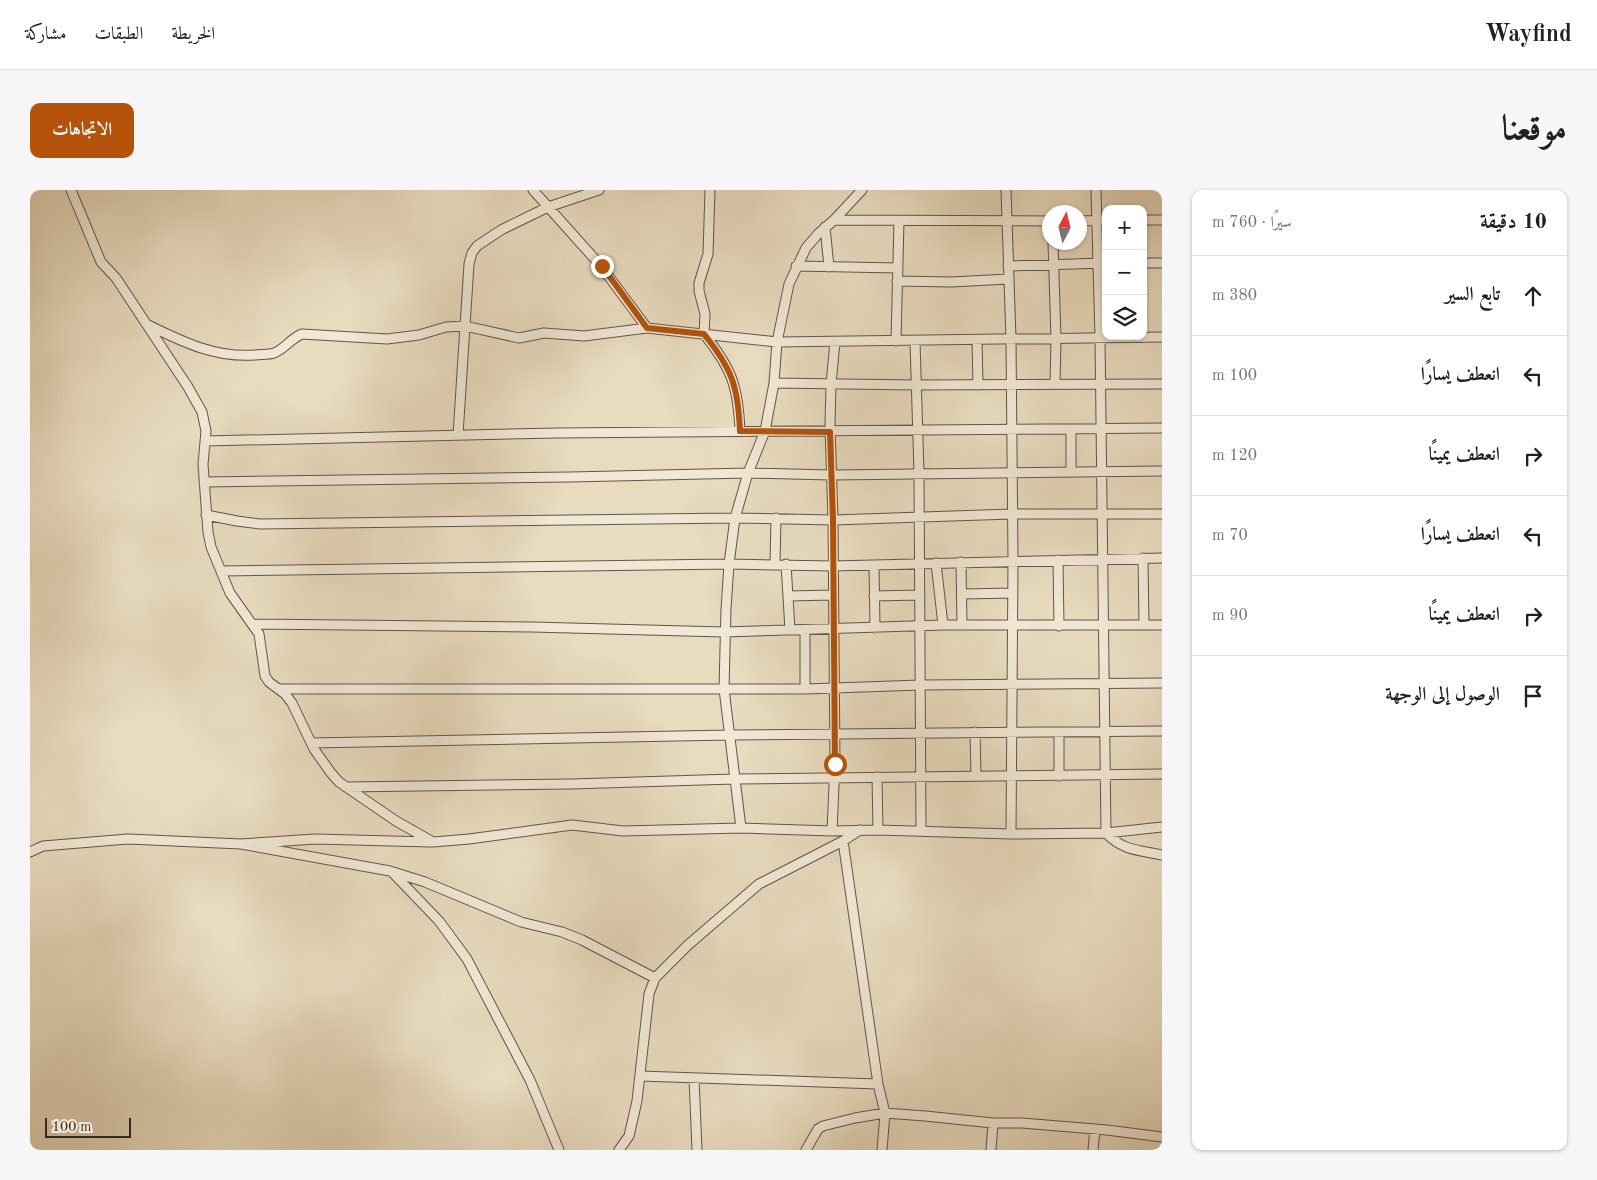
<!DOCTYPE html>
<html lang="ar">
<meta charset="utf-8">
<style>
:root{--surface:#fff;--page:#f6f6f6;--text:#202124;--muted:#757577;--line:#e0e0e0;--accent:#b45309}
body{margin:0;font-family:"Old Standard TT",Amiri,serif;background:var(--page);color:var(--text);direction:rtl}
.controls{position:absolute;right:15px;top:15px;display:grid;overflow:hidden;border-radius:10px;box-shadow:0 1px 4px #0004}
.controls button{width:45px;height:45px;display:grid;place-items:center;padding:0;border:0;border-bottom:1px solid var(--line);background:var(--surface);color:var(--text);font:25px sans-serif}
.compass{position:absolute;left:1012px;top:15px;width:45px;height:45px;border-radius:50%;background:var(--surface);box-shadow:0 1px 4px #0004;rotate:7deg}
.scale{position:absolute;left:15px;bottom:12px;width:86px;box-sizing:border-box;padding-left:5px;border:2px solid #332821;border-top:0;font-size:14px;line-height:18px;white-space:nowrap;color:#332821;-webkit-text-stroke:4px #f0e8d5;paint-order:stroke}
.stop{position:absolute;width:15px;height:15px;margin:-11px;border:4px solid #b45309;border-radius:50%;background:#fff}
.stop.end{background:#b45309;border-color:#fff;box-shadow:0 1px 5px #0008}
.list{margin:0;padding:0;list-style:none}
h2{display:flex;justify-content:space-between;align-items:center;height:65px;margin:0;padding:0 20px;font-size:21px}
h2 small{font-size:16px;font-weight:400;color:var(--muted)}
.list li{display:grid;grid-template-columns:32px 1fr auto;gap:15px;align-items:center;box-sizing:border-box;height:80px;padding:0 20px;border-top:1px solid var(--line)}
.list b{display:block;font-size:19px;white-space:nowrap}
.list em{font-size:16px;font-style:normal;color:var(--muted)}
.icon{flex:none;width:28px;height:28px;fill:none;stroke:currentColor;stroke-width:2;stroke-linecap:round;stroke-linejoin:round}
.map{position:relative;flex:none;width:1132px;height:960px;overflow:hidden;direction:ltr;border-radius:10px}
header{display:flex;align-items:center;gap:30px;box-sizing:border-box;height:70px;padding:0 25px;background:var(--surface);border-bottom:1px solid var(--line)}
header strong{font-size:24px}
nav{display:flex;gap:28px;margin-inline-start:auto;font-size:18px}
.intro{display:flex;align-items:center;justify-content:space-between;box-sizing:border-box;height:120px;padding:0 30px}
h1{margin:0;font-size:35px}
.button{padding:12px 22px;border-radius:10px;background:var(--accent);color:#fff;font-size:18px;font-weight:700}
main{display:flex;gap:30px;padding:0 30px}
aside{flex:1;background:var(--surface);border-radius:10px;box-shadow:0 1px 4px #0004}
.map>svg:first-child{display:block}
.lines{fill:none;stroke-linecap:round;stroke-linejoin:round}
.minor-casing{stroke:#605548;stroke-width:11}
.minor{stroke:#f0e8d5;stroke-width:9}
.route{stroke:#b45309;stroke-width:6}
</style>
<header>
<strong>Wayfind</strong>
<nav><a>الخريطة</a><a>الطبقات</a><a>مشاركة</a></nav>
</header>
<div class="intro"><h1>موقعنا</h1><a class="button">الاتجاهات</a></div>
<main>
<aside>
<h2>10 دقيقة<small>سيرًا · 760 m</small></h2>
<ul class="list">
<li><svg class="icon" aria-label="ahead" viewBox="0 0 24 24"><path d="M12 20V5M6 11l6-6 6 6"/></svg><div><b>تابع السير</b></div><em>380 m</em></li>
<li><svg class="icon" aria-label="left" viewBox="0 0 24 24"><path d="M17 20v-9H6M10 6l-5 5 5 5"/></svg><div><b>انعطف يسارًا</b></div><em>100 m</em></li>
<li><svg class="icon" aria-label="right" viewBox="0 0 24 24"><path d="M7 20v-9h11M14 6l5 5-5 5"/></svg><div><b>انعطف يمينًا</b></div><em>120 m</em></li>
<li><svg class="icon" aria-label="left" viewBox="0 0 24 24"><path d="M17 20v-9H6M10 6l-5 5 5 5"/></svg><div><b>انعطف يسارًا</b></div><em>70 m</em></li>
<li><svg class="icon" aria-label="right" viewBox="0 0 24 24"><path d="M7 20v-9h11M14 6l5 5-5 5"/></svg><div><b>انعطف يمينًا</b></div><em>90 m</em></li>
<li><svg class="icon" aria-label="arrive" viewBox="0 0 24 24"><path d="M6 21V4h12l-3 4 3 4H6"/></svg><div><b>الوصول إلى الوجهة</b></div></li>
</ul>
</aside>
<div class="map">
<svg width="1132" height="960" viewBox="0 0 1132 960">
<rect width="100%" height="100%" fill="#e8dbbe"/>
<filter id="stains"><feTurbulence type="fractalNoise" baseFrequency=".004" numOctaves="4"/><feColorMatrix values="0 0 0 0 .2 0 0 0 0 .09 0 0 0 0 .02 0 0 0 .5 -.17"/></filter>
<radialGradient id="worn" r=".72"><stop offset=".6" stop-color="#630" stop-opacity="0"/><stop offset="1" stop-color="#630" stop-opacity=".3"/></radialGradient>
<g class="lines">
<!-- minor casing -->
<g class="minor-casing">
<path id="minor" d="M 41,0 L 71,72 L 86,88 L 158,197 L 172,222 L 176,241 L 173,274 L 178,342 L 181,357 L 200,403 L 229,444 L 235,486 L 239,492 L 255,504 L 262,513 L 284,559 L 301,583 L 309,592 L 366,631 L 403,652 L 439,649 L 542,635 L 593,641 L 711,638 L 802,641 L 848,640 L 981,644 L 1076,643 L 1132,637
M 503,0 L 571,76 L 617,138 L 747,152 L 1132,147
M 680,0 L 678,64 L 669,93 L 669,101 L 675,124 L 674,144 C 702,179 708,196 710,241
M 976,0 L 981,149 L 983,370 L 981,644
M 1066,0 L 1070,148 L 1076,643 C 1093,661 1109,660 1132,665
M 804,30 L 1019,31
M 1113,30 L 1132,30
M 1050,31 L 1076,30
M 795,37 L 799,77
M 1023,52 L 1026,149 L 1025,194
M 1113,73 L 1132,73
M 766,76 L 868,78
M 978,76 L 1076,73
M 867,91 L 921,92 L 979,89
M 116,134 C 151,151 184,168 225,165 C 231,164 238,165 244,163 C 255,159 261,148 272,144 L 357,149 L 389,145 L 416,137 L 435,136 L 489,148 L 514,143 L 554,146 L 617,138
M 947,150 L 948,195
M 866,151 L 869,31
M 885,151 L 889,283 L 891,641
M 744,193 L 886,195 L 1132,194
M 1041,239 L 1041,281
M 428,245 L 439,74 L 442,63 L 447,56 L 471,40 L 518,17 L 569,0
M 175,251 L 527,243 L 1132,238
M 174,292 L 540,287 L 718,283 L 801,285 L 1132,281
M 176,325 L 207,331 L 230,334 L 705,328 L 803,330 L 982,324 L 1132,324
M 1113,368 L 1114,435
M 1028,370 L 1029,436
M 931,372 L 932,435
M 906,373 L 913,435
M 745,374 L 746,328
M 756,374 L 760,440
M 844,375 L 845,438
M 191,381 L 699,374 L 802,376 L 1132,368
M 932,404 L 983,403
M 758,406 L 803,405
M 844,406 L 890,405
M 223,434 L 502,437 L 694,442 L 913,435 L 1132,435
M 775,440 L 775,499
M 250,499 L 775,499 L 891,495 L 1132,493
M 945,542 L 946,586
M 1029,542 L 1029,586
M 281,553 L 700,545 L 1132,541
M 847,587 L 848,640
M 316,597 L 542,594 L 704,589 L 1132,584
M 711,638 L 694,499 L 696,419 L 699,374 L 705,328 L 718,283 L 735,241 L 744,193 L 747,152 L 759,94 L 776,58 L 788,44 L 804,30 L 832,0
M 802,641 L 805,574 L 803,330 L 800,235 L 801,194 L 805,152
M 813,651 L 848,894 L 855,923 L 852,960
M 211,654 L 360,681 L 395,692 L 491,732 L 532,742 L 552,750 L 625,788
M 0,662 L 13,656 L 98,649 L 211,654 L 285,649 L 400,652
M 362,682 L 409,731 L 437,769 L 500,890 L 529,960
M 610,886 L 848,894
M 664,888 L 667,960
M 589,960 L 599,946 L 607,911 L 619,804 L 625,788 L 658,755 L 729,694 L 813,651 L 830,640
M 776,960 L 788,939 L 793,936 L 825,928 L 855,923 L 895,926 L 963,933 L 992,933 L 1077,940 L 1132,947
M 961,960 L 963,933
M 1063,960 L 1065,939"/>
</g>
<!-- minor -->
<use href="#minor" class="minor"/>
</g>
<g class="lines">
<!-- route -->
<path class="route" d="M 572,76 L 617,138 L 674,144 C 702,179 708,196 710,241 L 800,242 L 803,330 L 805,574"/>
</g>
<rect width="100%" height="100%" filter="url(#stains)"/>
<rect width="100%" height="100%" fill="url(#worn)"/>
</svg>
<div class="controls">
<button>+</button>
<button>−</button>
<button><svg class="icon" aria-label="layers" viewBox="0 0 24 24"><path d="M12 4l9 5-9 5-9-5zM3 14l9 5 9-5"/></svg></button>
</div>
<svg class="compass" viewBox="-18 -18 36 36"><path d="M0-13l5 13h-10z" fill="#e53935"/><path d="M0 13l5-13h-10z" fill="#757577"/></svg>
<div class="scale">100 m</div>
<div class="stop" style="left:805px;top:574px"></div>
<div class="stop end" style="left:572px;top:76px"></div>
</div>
</main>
